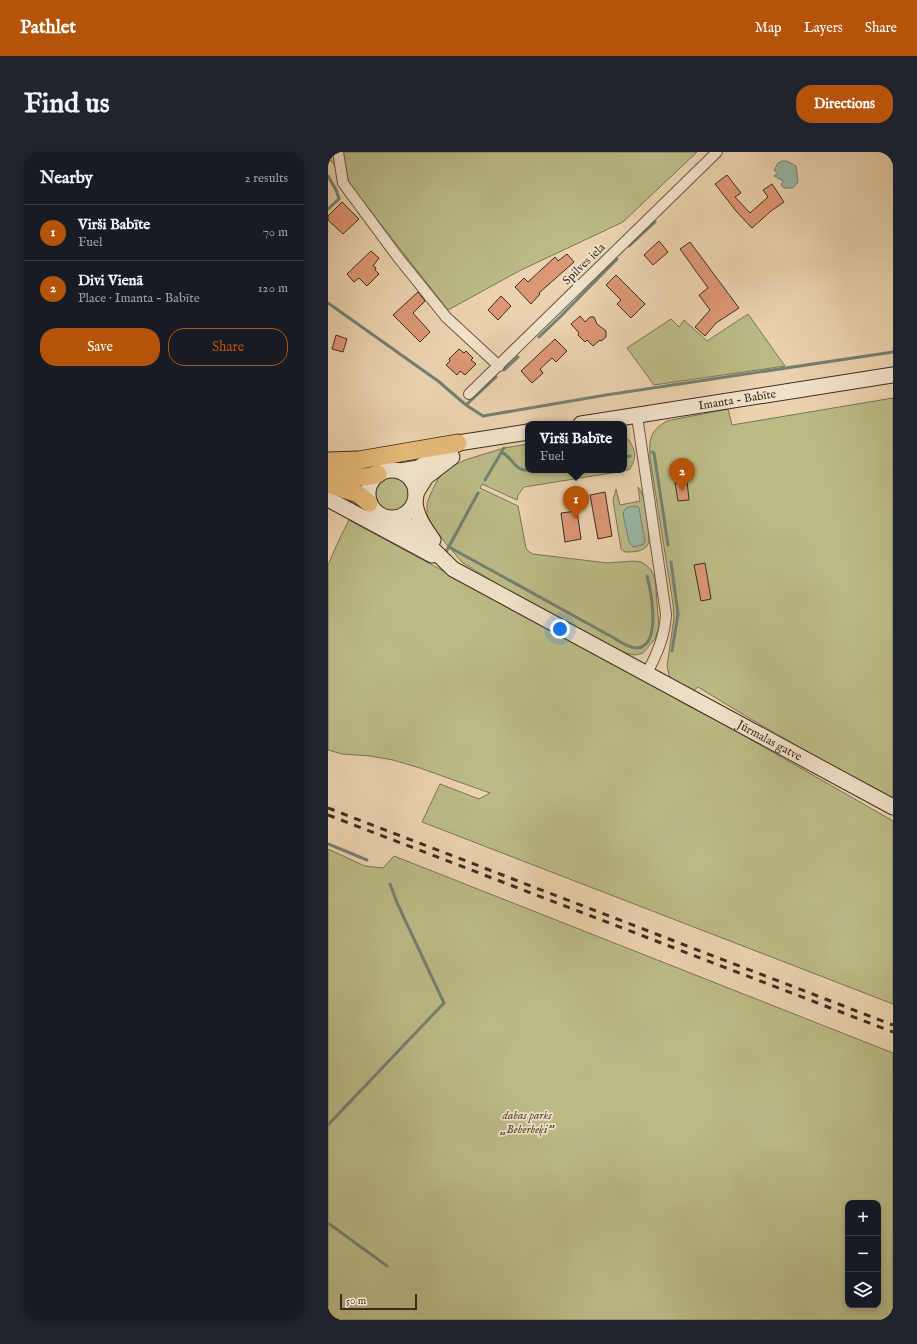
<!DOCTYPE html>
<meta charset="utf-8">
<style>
:root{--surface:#171b24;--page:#20242c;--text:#f1f3f6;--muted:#9ea1a6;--line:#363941;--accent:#b45309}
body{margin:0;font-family:"IM FELL English",serif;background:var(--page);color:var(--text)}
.controls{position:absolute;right:12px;bottom:12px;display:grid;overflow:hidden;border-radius:8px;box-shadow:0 2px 6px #0003}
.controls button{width:36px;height:36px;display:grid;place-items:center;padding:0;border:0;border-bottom:1px solid var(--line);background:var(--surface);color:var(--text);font:20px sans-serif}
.scale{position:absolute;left:12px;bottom:10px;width:77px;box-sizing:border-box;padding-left:4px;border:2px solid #3d2d1f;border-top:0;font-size:11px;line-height:14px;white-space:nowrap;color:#3d2d1f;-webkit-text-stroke:3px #f2e2cb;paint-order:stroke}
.you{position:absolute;left:232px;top:477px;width:14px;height:14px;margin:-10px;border:3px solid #fff;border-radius:50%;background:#1a73e8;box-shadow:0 0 0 6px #1a73e833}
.badge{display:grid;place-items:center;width:26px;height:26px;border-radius:50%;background:var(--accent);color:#fff;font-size:13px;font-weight:700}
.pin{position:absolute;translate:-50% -33px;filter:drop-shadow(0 1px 2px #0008)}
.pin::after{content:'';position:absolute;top:21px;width:14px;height:12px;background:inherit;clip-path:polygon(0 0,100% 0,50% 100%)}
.popup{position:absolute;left:197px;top:269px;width:102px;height:52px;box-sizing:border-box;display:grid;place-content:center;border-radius:8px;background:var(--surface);filter:drop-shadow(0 1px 3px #0005);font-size:13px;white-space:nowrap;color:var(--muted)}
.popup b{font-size:15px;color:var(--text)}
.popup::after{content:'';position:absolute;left:50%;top:100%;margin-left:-8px;border:8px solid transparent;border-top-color:var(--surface)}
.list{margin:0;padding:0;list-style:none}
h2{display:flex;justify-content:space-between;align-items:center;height:52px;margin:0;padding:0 16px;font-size:17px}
h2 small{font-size:13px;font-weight:400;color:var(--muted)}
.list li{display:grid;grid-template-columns:26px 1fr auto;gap:12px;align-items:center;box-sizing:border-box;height:56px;padding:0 16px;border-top:1px solid var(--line)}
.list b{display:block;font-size:15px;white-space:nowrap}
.list p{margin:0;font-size:13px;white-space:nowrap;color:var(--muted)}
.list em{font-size:13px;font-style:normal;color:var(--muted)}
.actions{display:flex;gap:8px;padding:12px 16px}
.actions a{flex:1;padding:9px 0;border:1px solid var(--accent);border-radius:16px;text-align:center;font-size:14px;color:var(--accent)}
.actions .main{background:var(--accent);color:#fff}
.icon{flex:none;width:22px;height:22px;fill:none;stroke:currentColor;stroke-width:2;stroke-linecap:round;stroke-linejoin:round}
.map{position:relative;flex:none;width:565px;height:1168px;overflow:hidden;border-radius:16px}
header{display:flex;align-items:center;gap:24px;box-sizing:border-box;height:56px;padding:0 20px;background:var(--accent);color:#fff}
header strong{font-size:19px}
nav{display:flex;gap:22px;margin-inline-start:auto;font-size:14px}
.intro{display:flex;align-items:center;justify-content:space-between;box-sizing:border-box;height:96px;padding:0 24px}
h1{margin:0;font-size:28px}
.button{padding:10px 18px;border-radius:16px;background:var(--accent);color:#fff;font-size:14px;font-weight:700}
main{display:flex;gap:24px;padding:0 24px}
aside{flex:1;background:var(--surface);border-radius:16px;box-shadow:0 2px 6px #0003}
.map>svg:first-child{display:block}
.green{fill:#bb8;stroke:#7c7454;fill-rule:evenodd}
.water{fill:#99b8a8;stroke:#748071}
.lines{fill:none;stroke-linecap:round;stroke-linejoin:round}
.stream{stroke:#748071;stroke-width:3}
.building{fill:#dd9774;stroke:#3d2d1f}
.minor-casing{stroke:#685643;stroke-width:12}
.secondary-casing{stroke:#3d2d1f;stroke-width:17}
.trunk-casing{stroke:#3d2d1f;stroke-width:19}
.minor{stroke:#f2e2cb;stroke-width:10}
.secondary{stroke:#f2e2cb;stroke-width:15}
.trunk{stroke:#e6ba78;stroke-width:17}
.rail{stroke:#3d2d1f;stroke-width:3;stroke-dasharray:7 7;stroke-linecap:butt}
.labels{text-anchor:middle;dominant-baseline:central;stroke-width:3.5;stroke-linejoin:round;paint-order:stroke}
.street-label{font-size:12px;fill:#3d2d1f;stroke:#f2e2cb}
.park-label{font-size:12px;font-style:italic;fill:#564934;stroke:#f2e2cb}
</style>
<header>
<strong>Pathlet</strong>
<nav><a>Map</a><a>Layers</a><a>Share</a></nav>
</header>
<div class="intro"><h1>Find us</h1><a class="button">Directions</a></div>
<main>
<aside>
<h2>Nearby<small>2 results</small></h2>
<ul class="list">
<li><span class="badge">1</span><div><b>Virši Babīte</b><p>Fuel</p></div><em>70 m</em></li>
<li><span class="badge">2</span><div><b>Divi Vienā</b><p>Place · Imanta - Babīte</p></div><em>120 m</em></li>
</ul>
<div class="actions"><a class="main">Save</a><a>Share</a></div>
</aside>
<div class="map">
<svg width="565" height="1168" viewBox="0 0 565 1168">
<rect width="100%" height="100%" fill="#ebd3af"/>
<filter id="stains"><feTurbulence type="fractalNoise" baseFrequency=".005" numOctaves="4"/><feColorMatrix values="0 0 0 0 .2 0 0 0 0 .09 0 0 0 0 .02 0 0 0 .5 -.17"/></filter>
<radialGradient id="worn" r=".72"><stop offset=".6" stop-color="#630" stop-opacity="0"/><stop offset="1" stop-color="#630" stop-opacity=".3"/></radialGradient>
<!-- green -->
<path class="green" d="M 0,0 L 369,0 L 295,70 L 191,119 L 120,158 L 0,5 Z
M 420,162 L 457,214 L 326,233 L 299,196 L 343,167 L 351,175 L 356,168 L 379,189 Z
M 565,246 L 565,646 C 498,611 433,574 370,535 L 364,540 L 345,529 L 341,523 L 339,514 L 346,466 L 345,452 L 322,306 C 321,286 322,279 339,269 L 400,257 L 404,273 Z
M 296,282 C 306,295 311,301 302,317 L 296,319 L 196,335 L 190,343 L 189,348 L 154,332 L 152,336 L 190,354 L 198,396 L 200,399 L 205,402 L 279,411 L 306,409 L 313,410 L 318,413 L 323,418 L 327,427 L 331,474 L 327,487 L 315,501 L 307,503 L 297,501 L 257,482 L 184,441 L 135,411 L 119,393 L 103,371 L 99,362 L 99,351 L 103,341 L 110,327 L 121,316 L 137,308 L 176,296 L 200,292 L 200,318 L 296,318 Z
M44 343a20 20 0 1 1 40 0a20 20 0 1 1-40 0Z
M 310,335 C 319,345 321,377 321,391 C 316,400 307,400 297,400 L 293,397 L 292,391 L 285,348 L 288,337 L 292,353 L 312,349 Z
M 21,368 L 332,536 C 353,552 378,562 401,575 C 456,606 510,638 565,669 L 565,852 L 94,670 L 112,632 L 151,647 L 162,641 L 92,616 L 65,608 L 42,604 L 14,602 L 0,598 L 0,413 L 10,390 Z
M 0,697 L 37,714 L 55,716 L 66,704 L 565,901 L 565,1168 L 0,1168 ZM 520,1051 L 550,1051 L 550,1153 L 520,1153 Z"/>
<!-- water -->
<path class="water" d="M 454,9 L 459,9 L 468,14 L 470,30 L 465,36 L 456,36 L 453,33 L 455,29 L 446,24 L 450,22 L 446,18 L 450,11 Z
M 309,354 L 311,356 L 317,389 L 315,393 L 305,395 L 301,390 L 295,362 C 297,354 301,355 309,354 Z"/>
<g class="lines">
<!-- stream -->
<path class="stream" d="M 0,24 L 8,38 L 11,47 L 0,57
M 301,94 L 327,70
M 0,151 L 110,229 L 138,253 L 155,264 L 278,243 L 565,200
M 211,185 L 233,164 L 289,107
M 176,218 L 190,205
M 138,253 L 168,225
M 173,300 C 186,305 185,321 204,318
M 324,300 L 326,301 L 340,393
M 296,305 L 302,304
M 157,328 L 176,296
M 121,395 L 286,486 C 292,490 301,496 309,496 C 334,494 323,439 319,424
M 118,400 L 150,341
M 343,410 L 350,462 L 344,499
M 0,692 L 39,708
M 0,973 L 116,851 L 70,753 L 62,732
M 0,1071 L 59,1114"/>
</g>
<!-- building -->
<path class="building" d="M 399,23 L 413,41 L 407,45 L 422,61 L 440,45 L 435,38 L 444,32 L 456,50 L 443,59 L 424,76 L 408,59 L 387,32 Z
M 14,50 L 31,67 L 15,82 L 0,68 L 0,64 Z
M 331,89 L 340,100 L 325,113 L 316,103 Z
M 362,90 L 411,156 L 388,171 L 377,184 L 367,175 L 382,158 L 371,143 L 380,136 L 352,97 Z
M 43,99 L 51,106 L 45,114 L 48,116 L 47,118 L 51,122 L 39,134 L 31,126 L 26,130 L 19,122 Z
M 239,102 L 246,110 L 211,141 L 212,142 L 203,152 L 187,135 L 196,126 L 200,130 L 227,105 L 230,109 Z
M 288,123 L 317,152 L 303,166 L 289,152 L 293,148 L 278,133 Z
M 90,140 L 97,149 L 85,161 L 102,180 L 92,190 L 65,163 Z
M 173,144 L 183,154 L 170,168 L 160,158 Z
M 252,164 L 257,170 L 262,165 L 266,165 L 269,172 L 278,179 L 278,185 L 273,189 L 272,188 L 265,194 L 259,188 L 257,190 L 250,183 L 251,181 L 243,172 Z
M 8,183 L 19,187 L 15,200 L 4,197 Z
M 227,187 L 239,199 L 228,210 L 224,206 L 212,217 L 215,221 L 204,231 L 193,219 Z
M 131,197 L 136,201 L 138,199 L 145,206 L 143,208 L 148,212 L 137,223 L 132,219 L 129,223 L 118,213 L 122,209 L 121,207 Z
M 359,329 L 361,348 L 350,349 L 347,331 Z
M 277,340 L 284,384 L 270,387 L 262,343 Z
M 249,359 L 253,387 L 237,390 L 233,361 Z
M 377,411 L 383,447 L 373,449 L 366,413 Z"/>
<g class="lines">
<!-- minor casing -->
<g class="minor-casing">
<path id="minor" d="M 10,0 L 15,31 L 69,104 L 118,165 L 171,214
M 141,242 L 389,0
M 309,264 L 338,462 C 337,484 329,502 319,521"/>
</g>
<!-- secondary casing -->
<g class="secondary-casing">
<g id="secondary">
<path id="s1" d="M 253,272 L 565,223"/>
<circle cx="64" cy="342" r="24"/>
<path d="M 72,319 L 90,316 L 130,291 L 200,280"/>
<path d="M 88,341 L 98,325 L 124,305"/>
<path d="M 0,347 L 104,403"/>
<path d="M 87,351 C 89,366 96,375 105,388"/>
<path id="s2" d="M 66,367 L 82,375 L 125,417 L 565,655"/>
</g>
</g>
<!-- trunk casing -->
<g class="trunk-casing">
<path id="trunk" d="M 0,309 L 31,308 L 130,291
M 0,316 C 17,322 32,329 50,322
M 0,332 L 30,342 L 41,351"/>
</g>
<!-- minor -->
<use href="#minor" class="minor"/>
<!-- secondary -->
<use href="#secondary" class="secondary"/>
<!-- trunk -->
<use href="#trunk" class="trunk"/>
<!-- rail -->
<path class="rail" d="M 0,656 L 565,873
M 0,663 L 565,880"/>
</g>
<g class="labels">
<!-- street labels -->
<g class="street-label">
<text transform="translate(256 112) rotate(-44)">Spilves iela</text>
<text stroke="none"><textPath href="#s1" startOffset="158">Imanta - Babīte</textPath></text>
<text stroke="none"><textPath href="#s2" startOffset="438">Jūrmalas gatve</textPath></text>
</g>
<!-- park labels -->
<g class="park-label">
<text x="199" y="963">dabas parks<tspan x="199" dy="14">„Beberbeķi”</tspan></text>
</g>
</g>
<rect width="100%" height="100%" filter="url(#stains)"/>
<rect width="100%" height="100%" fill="url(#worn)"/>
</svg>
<div class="controls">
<button>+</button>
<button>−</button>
<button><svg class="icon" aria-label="layers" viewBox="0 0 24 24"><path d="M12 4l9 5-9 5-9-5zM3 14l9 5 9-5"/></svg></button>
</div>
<div class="scale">50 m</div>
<div class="you"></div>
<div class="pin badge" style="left:248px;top:367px">1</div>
<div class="popup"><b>Virši Babīte</b>Fuel</div>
<div class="pin badge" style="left:354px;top:339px">2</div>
</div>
</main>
